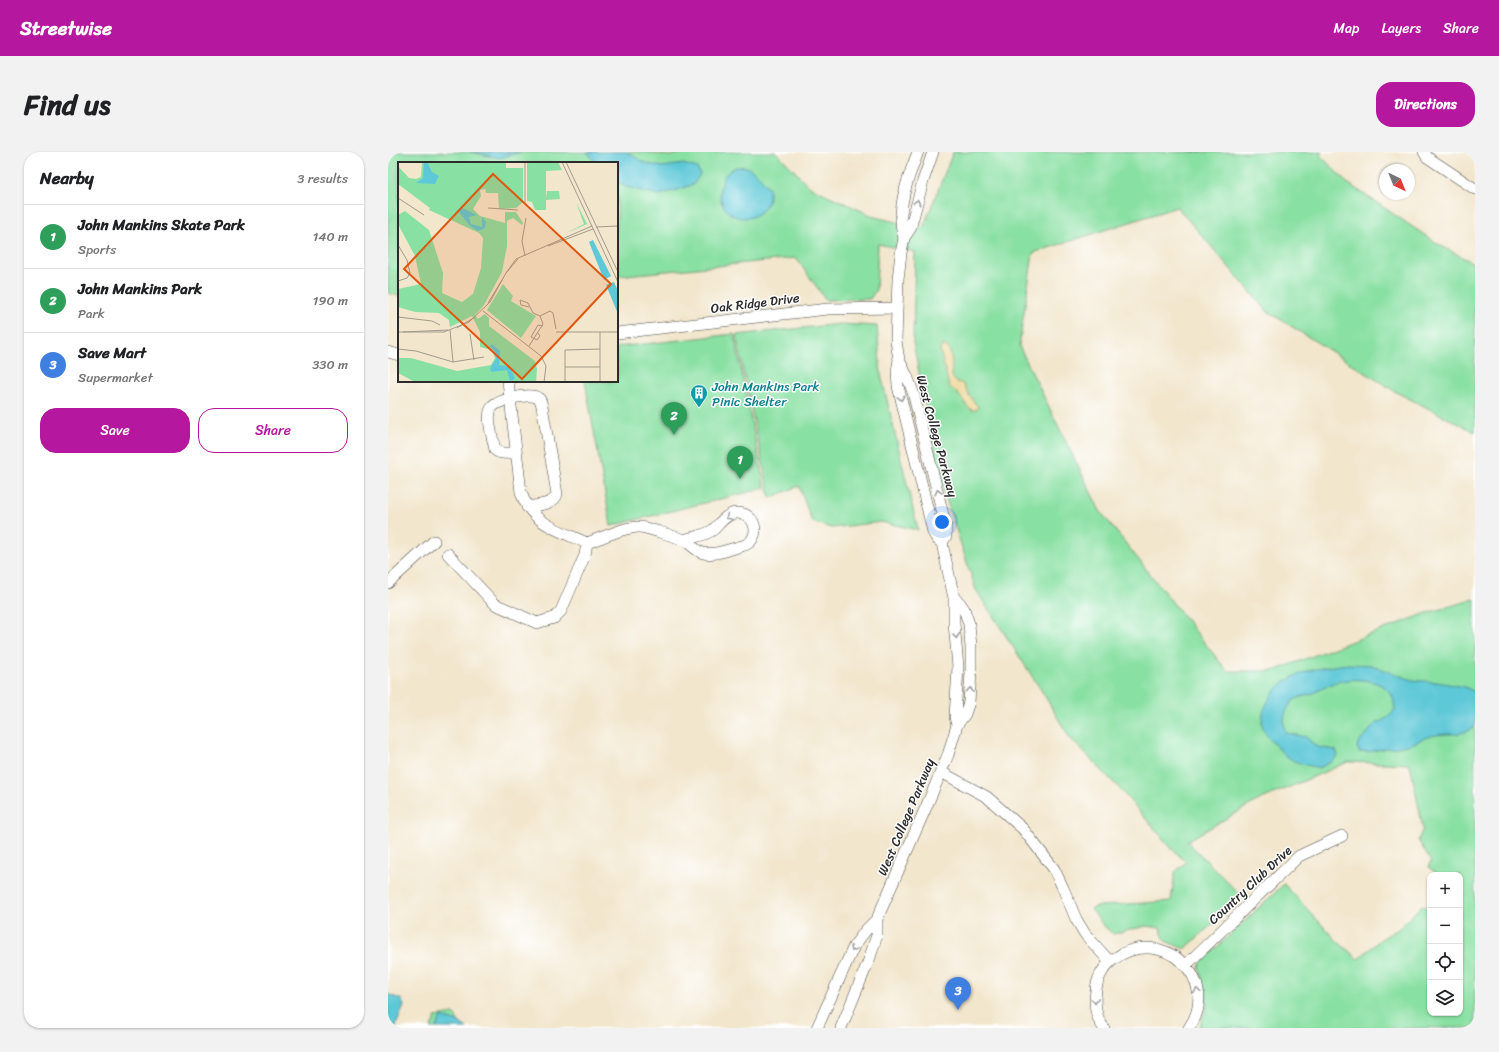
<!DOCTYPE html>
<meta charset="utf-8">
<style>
:root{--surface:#fff;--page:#f2f2f2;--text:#202124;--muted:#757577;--line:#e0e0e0;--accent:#b5179e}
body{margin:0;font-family:Sriracha,sans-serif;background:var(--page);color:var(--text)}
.controls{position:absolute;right:12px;bottom:12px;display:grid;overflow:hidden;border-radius:8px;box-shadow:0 1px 3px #0004}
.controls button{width:36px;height:36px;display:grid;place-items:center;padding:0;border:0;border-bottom:1px solid var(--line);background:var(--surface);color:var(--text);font:20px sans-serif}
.compass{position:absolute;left:991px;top:12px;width:36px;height:36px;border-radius:50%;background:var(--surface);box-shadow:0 1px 3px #0004;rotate:137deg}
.you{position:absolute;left:554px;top:370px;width:14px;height:14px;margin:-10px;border:3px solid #fff;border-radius:50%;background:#1a73e8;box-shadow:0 0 0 6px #1a73e833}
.badge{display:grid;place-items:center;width:26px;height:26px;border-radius:50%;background:var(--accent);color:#fff;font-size:13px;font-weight:700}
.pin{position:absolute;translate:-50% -33px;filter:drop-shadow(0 1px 2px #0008)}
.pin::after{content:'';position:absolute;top:21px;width:14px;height:12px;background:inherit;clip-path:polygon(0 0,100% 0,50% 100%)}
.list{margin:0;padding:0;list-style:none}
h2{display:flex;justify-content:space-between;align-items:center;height:52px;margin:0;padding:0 16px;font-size:17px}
h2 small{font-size:13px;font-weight:400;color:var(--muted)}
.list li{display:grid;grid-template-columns:26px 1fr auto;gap:12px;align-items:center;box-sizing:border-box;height:64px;padding:0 16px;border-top:1px solid var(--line)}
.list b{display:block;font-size:15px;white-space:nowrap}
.list p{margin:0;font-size:13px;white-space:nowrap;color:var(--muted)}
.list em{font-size:13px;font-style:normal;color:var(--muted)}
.actions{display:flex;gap:8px;padding:12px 16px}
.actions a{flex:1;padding:9px 0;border:1px solid var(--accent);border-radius:16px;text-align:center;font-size:14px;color:var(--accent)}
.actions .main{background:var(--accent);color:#fff}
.icon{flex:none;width:22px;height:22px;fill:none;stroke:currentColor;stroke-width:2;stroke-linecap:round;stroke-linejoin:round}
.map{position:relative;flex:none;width:1087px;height:876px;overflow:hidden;border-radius:16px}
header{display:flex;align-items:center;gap:24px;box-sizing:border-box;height:56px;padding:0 20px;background:var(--accent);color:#fff}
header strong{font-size:19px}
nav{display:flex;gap:22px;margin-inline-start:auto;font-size:14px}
.intro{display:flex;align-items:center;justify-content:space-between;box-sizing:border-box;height:96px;padding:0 24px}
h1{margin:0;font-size:28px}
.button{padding:10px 18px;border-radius:16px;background:var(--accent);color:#fff;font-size:14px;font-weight:700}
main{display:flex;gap:24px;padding:0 24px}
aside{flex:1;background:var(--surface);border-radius:16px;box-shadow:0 1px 3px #0004}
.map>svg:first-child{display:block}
.green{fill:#89e0a3;stroke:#5a8667}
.sand{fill:#eeda9e;stroke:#8c8264}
.water{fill:#5dc8d7;stroke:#447a81}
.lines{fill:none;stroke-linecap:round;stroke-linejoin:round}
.minor-casing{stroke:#494743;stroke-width:12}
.minor{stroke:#fff;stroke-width:11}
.oneway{stroke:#a0a0a0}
.labels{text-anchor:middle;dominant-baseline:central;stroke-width:3;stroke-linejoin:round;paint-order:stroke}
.street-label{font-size:13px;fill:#2b2b2b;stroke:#fff}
.culture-label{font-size:13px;fill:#0d838f;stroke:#fff;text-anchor:start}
.inset-road{fill:none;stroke:#a29b8c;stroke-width:1}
.view{fill:#df570e;fill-opacity:0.15;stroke:#df570e;stroke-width:2}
.inset-edge{fill:none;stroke:#2b2b2b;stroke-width:2}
</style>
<header>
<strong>Streetwise</strong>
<nav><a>Map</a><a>Layers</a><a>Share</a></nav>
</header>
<div class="intro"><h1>Find us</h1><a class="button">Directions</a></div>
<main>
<aside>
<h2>Nearby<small>3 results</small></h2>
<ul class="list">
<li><span class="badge" style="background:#2e9e5b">1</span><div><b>John Mankins Skate Park</b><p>Sports</p></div><em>140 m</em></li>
<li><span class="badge" style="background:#2e9e5b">2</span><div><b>John Mankins Park</b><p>Park</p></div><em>190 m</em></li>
<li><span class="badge" style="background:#3f7fe0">3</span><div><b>Save Mart</b><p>Supermarket</p></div><em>330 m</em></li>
</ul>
<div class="actions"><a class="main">Save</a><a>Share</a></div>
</aside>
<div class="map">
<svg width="1087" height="876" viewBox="0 0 1087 876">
<rect width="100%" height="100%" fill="#fff"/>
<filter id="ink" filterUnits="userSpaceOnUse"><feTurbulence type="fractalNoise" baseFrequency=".025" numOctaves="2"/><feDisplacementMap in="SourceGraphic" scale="8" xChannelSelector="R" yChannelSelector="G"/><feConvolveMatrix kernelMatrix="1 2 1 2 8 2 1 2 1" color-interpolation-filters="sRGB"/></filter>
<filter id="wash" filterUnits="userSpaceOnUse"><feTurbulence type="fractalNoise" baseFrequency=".012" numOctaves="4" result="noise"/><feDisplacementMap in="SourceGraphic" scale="16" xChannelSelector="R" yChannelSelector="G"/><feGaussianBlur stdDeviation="0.9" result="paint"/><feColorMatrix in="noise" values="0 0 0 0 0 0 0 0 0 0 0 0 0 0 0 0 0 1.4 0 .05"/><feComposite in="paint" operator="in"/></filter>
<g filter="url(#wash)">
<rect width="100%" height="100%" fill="#f2e6cc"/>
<!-- green -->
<path class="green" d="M 0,0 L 256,0 L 282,4 L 297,0 L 388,0 L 422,35 L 487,65 L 535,76 L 565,0 L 934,0 L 932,3 L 958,30 L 1050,92 L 1087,112 L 1087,280 L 1008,240 L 879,159 L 789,55 L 645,101 L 631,194 L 712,359 L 839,519 L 885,519 L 1039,461 L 1087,447 L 1087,876 L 811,876 L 818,855 L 818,843 L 811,815 L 813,810 L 896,732 L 948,788 L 970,807 L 993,787 L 1010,777 L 1034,753 L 1042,758 L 1042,861 L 1072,861 L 1072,748 L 1076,742 L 1072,739 L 1072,723 L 1051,723 L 1040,715 L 1043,710 L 1030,688 L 1035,677 L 1022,612 L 960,610 L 869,649 L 799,689 L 854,745 L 798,796 L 794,796 L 777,789 L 772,776 L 758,774 L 725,782 L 715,773 L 703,757 L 712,754 L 783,749 L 787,720 L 798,710 L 785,698 L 730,635 L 681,585 L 655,541 L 588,438 L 552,328 L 525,190 L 527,100 L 490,92 L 488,138 L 482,147 L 438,148 L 408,106 L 229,124 L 229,11 L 11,11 L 11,144 L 0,141 Z
M 452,172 L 489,174 L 493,223 L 530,378 L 493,370 L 444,376 L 424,370 L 411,334 L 382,346 L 348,183 Z
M 346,182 L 377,336 L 223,374 L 197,229 L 229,229 L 229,195 Z
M 66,862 L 71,870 L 53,865 L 48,876 L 43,876 L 47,865 Z"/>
<!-- sand -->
<path class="sand" d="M 554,194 L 558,194 C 569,205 559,223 567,229 C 569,230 574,231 576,233 L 581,243 L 590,255 L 588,258 L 584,258 L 580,255 L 571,243 L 561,234 L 552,198 Z"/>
<!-- water -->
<path class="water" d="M 82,0 L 133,0 L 112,6 Z
M 199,0 L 239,0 L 257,11 L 274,15 L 295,12 L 309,16 L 312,22 L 306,32 L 290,38 L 270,43 L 238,35 L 229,29 L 229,11 L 208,11 Z
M 348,15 C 351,15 355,14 358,15 C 367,18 375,29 381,36 C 381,40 382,48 379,52 C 365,77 329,67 332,36 L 334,33 C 334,24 340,19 348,15 Z
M 960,512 L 983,513 L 1024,528 L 1049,530 L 1077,535 L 1087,540 L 1087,575 C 1073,585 1058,580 1043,584 C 1037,585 1031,589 1026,591 C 1016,595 1006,595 996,597 C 987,598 980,601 971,600 L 969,595 L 970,591 C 975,587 984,575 987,572 C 996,567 1001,567 1007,557 C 1006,553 1006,546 1003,542 C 993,526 963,525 946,531 C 938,534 932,538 924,542 C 918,544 909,545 904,550 C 897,558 893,571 898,581 L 918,585 L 929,595 L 948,598 L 950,604 L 943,610 L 931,616 C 921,613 909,612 901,606 C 894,601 878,585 875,576 C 870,560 885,538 898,529 C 916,517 939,515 960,512 Z
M 0,842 L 14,848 L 16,854 L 7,876 L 0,876 Z
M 53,865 L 71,870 L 79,876 L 48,876 Z"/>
</g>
<g filter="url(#ink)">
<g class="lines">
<!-- minor casing -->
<g class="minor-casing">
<path id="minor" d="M 545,0 L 535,29 L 522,77 L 516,86 L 513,101 L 510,127 L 508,189 L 511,208 L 509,219 L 510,234 L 545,380 L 549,387 L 554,391 L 566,446 L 566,471 L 570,515 L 567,565 L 569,573
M 1036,0 L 1039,5 L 1087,37
M 516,86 C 507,60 520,25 530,0
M 229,181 L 440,157 L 508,156
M 0,200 L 11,203
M 511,208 L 519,224 L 525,240 L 558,375 L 558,384 L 554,391
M 120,229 L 133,340 C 142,371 172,379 199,391 C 214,386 235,375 251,375 C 257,375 289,385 295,388 C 302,391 308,399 315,401 C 327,404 342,397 354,394 C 374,389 370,360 348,361 C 338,362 332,371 326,377 C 318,384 304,385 295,388
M 128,300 C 121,301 113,303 107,298 C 105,287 98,266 103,257 C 107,248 142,240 150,246 C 153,247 153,251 154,254 L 169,342 C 166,353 149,353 139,355
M 60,402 L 107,452 L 149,471 L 166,466 L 173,459 L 197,403 L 199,391
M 0,431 L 46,389
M 553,620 L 599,645 L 635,677 L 666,717 L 675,736 L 688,767 L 697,782 L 722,810
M 798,813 L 911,704 L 954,684
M 429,876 L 466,794 L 478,778 L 489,767 L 539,653 L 560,603 L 569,573 L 577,562 L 581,550 L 583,520 L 583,495 L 581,472 L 576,457 L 572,451 L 566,446
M 453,876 L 481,808 L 489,783 L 489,767
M 716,876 C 707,865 706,851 708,838 C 709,826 716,814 726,807 C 773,772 835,827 801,876"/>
</g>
<!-- minor -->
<use href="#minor" class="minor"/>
</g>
<!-- one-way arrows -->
<defs><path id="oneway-chevron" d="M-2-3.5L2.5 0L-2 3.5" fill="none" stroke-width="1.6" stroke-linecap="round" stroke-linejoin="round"/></defs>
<g class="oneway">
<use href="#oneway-chevron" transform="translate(529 50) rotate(-75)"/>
<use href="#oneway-chevron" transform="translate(513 246) rotate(78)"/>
<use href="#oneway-chevron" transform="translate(550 340) rotate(-104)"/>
<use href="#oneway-chevron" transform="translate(340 365) rotate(149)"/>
<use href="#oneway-chevron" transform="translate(568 484) rotate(84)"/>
<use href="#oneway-chevron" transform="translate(582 538) rotate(-85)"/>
<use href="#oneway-chevron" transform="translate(465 797) rotate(118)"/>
<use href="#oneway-chevron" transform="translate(809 839) rotate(-99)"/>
<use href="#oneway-chevron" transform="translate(707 849) rotate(88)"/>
</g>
</g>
<!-- icons -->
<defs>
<g id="building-pin" transform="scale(0.9)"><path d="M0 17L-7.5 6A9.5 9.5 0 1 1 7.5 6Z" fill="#0f9aa8" stroke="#fff"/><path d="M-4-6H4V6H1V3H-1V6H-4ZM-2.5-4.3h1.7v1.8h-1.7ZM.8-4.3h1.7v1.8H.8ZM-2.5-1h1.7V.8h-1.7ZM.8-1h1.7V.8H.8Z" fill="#fff"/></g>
</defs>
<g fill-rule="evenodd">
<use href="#building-pin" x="311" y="241"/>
</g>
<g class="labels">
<!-- street labels -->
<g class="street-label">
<text transform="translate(367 151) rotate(-7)">Oak Ridge Drive</text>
<text transform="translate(549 284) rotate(75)">West College Parkway</text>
<text transform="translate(518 665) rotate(-67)">West College Parkway</text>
<text transform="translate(862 733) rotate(-43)">Country Club Drive</text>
</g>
<!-- culture labels -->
<g class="culture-label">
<text x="324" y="234">John Mankins Park<tspan x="324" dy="15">Pinic Shelter</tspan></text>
</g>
</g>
<!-- overview -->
<g transform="translate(10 10)">
<rect width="220" height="220" fill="#f2e6cc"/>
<path d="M 24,0 L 108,0 L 108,6 L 125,6 L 125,40 L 118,46 L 101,47 L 100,31 L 88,31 L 87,27 L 82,28 L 83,34 L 75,47 L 82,54 L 107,61 L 107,50 L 118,50 L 125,61 L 124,63 L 115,56 L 109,59 L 109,84 L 104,110 L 86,143 L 77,153 L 80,157 L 87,152 L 91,156 L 91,164 L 137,199 L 139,207 L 138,220 L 17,220 L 0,211 L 0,196 L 13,196 L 59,209 L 93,203 L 97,196 L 94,188 L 82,185 L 82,170 L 74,154 L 52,165 L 51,158 L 41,151 L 17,150 L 0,145 L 0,127 L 23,122 L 17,94 L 1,64 L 0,53 L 7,49 L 31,68 L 45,111 L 44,131 L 64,140 L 75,132 L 83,106 L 85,76 L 81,71 L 31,48 L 32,46 L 0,22 L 0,4 L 11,16 L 18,17 L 23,15 ZM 129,0 L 160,0 L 164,8 L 148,9 L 148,36 L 149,29 L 161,29 L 162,37 L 148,38 L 148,48 L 137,48 L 134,40 L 129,39 ZM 178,40 L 189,62 L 166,72 L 186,62 ZM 105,122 L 115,134 L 113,139 L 138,154 L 123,176 L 89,148 Z" fill="#89e0a3"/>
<path d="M 26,0 L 29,0 L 34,10 L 41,14 L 37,22 L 18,21 L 25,16 ZM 62,45 L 79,53 L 71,55 L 73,62 L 84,65 L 84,55 L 88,60 L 87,66 L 80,69 L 72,64 L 61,50 ZM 195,78 L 213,114 L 206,118 L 191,80 ZM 216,120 L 220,129 L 220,152 L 208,123 ZM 94,182 L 102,189 L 101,203 L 112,205 L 117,217 L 112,219 L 109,208 L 93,210 L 92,206 L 98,197 L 97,190 L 92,184 Z" fill="#5dc8d7"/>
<path class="inset-road" d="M 164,0 L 220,120M 168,0 L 220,110M 0,36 L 26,53M 127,41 L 127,0M 90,46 L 120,48M 198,65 L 220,64M 0,83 L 9,98 L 12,111 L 9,116 L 0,119M 150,84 L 195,67M 127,94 L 124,79 L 128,56M 108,111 L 118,97 L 194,64M 122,138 L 130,141 L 135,151 L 142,154 L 145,162 L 131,184M 122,138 L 123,143 L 131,145M 90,141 L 104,118M 85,149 L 143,194 L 148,204 L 146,220M 142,154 L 152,149 L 155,151 L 158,167M 0,155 L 34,159 L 42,163M 59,166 L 77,155M 52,168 L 55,200M 0,170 L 46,170 L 71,160 L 92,140 L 108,111 L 120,97M 5,170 L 50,168M 158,170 L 220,170M 202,170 L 202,220M 140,171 L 142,174 L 139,178 L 133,175 L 140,163 L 145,164M 72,172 L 76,198M 0,187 L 18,189 L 55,200 L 86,195M 167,205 L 202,205M 167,220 L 167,188 L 202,187"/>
<path class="view" d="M 95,12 L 213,122 L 124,217 L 6,107 Z"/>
<rect width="220" height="220" class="inset-edge"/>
</g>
</svg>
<div class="controls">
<button>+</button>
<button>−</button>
<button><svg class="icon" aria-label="locate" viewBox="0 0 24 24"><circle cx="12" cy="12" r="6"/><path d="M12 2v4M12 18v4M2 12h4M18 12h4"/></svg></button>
<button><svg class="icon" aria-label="layers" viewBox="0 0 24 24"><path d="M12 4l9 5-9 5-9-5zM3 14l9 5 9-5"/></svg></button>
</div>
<svg class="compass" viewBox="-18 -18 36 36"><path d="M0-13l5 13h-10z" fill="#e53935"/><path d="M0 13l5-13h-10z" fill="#757577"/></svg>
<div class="you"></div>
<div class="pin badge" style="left:352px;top:327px;background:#2e9e5b">1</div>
<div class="pin badge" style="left:286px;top:283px;background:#2e9e5b">2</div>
<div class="pin badge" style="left:570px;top:858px;background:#3f7fe0">3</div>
</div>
</main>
